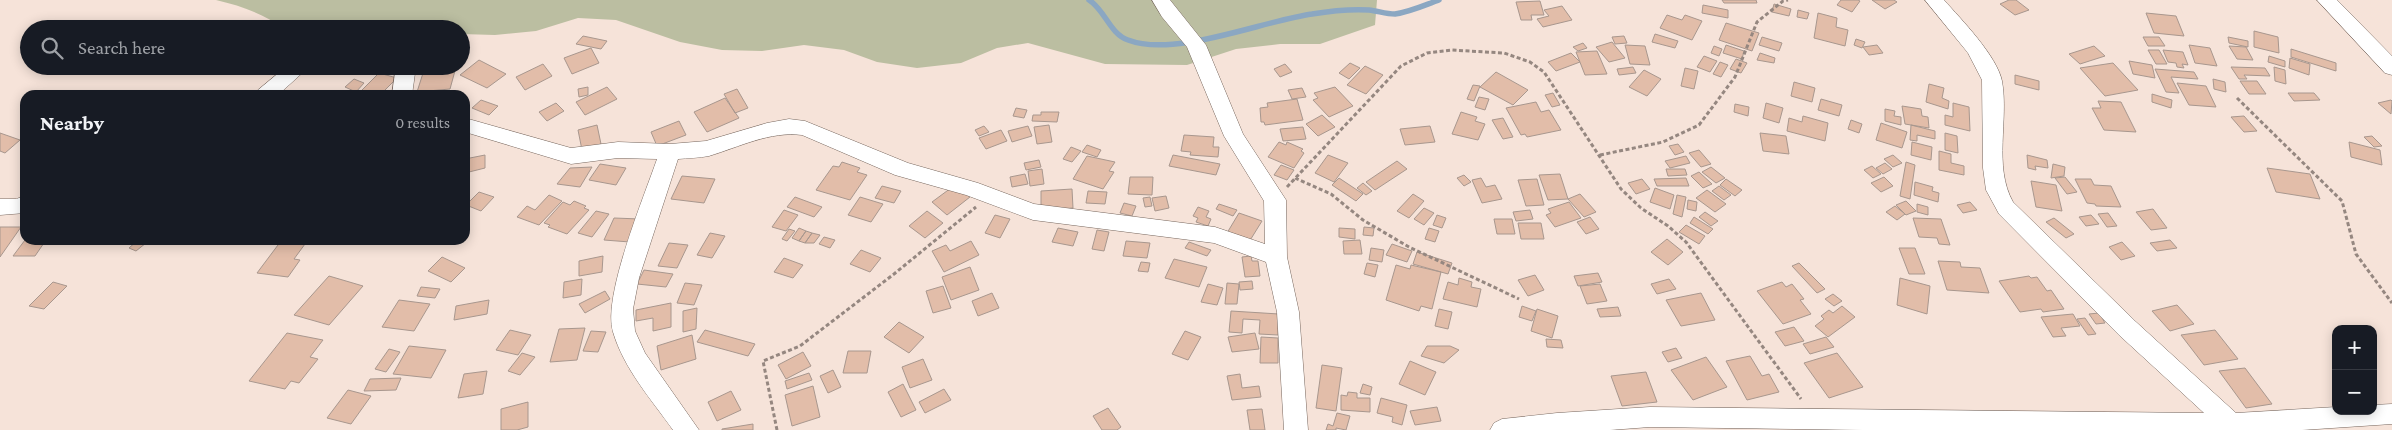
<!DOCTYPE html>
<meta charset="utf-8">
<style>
:root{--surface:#171b24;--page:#242831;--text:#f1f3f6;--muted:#9ea1a6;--line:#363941}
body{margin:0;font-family:"Crimson Pro",serif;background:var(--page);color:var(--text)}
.controls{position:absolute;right:15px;bottom:15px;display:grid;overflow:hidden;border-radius:10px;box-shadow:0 2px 12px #0003}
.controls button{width:45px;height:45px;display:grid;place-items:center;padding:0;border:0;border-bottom:1px solid var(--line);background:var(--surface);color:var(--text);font:25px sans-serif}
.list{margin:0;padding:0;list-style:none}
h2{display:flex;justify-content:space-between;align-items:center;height:65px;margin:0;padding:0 20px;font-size:21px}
h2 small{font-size:16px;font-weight:400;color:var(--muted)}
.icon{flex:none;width:28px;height:28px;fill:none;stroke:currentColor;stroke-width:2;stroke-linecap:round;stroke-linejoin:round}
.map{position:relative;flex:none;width:2392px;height:430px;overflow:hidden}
.search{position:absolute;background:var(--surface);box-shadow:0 2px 12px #0003;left:20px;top:20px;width:450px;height:55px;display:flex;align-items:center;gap:12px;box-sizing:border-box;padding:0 18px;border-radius:28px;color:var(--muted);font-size:19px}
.panel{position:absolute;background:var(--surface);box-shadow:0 2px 12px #0003;left:20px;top:90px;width:450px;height:155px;border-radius:15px}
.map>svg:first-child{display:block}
.green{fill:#bbbea1}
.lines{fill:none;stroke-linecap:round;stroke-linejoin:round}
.stream{stroke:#8ba7c2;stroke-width:5.5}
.building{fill:#e2bda9;stroke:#a8978e}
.minor-casing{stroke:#77675e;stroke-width:1}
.path{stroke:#958780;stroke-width:3;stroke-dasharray:4 2.5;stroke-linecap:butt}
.minor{fill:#fff;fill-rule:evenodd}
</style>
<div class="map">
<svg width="2392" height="430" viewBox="0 0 2392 430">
<rect width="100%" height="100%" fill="#f6e3d9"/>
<!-- green -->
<path class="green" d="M 216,0 L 1377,0 L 1375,25 L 1320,44 L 1280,44 L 1236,49 L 1187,65 L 1105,64 L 1028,43 L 997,48 L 961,63 L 917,68 L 877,62 L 844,50 L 804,45 L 762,51 L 722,50 L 680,42 L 616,20 L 578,18 L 536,31 L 495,35 L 461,34 L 461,29 L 285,29 C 263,14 242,6 216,0 Z"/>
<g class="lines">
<!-- stream -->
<path class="stream" d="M 1089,0 C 1105,10 1110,34 1128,40 C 1175,58 1262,21 1312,14 C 1330,11 1350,9 1369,10 C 1378,11 1386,14 1395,14 C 1410,12 1425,5 1439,0"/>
</g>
<!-- building -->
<path class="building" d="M 1722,0 L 1756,0 L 1757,3 L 1724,3 Z
M 1841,0 L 1858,0 L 1860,1 L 1852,12 L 1837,5 Z
M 1872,0 L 1894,0 L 1897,2 L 1885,9 Z
M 2009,0 L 2016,0 L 2029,10 L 2015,15 L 2000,4 Z
M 1540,1 L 1544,15 L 1531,15 L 1532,20 L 1521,20 L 1516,2 Z
M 1774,4 L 1791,9 L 1789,16 L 1772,12 Z
M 1703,5 L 1728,10 L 1728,18 L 1702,13 Z
M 1562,6 L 1572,20 L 1543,27 L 1537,19 L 1549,16 L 1544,10 Z
M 1798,10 L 1809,13 L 1807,19 L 1797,17 Z
M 1818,13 L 1837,18 L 1836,27 L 1848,30 L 1845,46 L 1814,38 Z
M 2146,13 L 2176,16 L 2184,36 L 2154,33 Z
M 1667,15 L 1682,20 L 1685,15 L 1702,21 L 1692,40 L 1660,28 Z
M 1726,23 L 1759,33 L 1752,51 L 1719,40 Z
M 2254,31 L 2278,37 L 2279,53 L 2254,47 Z
M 1655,34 L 1678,41 L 1675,48 L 1652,42 Z
M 583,36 L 607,41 L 601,49 L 576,44 Z
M 1624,36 L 1627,43 L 1615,44 L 1612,37 Z
M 1762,37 L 1782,43 L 1779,51 L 1759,45 Z
M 2143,37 L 2159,37 L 2165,46 L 2148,46 Z
M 2228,37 L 2248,41 L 2248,47 L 2229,43 Z
M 1856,39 L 1865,42 L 1862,48 L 1854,45 Z
M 1612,42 L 1625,58 L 1609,62 L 1596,47 Z
M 1583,43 L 1587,48 L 1578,51 L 1573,47 Z
M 1625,45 L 1645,46 L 1650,65 L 1630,64 Z
M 1726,45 L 1744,51 L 1742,59 L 1723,53 Z
M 1877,45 L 1883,53 L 1869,55 L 1863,47 Z
M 2189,45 L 2210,48 L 2217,66 L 2195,63 Z
M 1714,46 L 1722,49 L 1719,56 L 1711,53 Z
M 2094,46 L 2105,56 L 2080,64 L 2069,54 Z
M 2229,46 L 2246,47 L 2253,60 L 2237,59 Z
M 591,48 L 599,63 L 572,74 L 564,58 Z
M 2291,49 L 2336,63 L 2336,71 L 2291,57 Z
M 2148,50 L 2159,50 L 2167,64 L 2156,64 Z
M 2163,50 L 2183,52 L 2188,65 L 2182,64 L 2184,68 L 2177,67 L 2176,63 L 2168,62 Z
M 1597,51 L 1607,74 L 1585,75 L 1576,52 Z
M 1571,53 L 1580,62 L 1556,71 L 1548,62 Z
M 1760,53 L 1775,58 L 1774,63 L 1757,60 Z
M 1704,56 L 1717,61 L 1710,72 L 1697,67 Z
M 2269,56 L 2285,61 L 2285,67 L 2268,62 Z
M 2290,58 L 2310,64 L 2309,75 L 2289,68 Z
M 1736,59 L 1747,63 L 1741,73 L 1730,69 Z
M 479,60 L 506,74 L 487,88 L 460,75 Z
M 2129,61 L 2152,65 L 2155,78 L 2133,74 Z
M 1720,62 L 1728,65 L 1721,77 L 1713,74 Z
M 1350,63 L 1360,68 L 1349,79 L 1339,73 Z
M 2113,63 L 2138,90 L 2105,96 L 2080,68 Z
M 543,64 L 552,76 L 525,90 L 516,77 Z
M 1285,64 L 1292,72 L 1280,77 L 1274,69 Z
M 1365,66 L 1383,75 L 1366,94 L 1347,85 Z
M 456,67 L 450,89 L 417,92 L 424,70 Z
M 1633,67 L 1636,73 L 1619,75 L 1617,69 Z
M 2231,67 L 2265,68 L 2270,76 L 2244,75 L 2247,79 L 2239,79 Z
M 2274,67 L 2285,70 L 2286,84 L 2275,81 Z
M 1685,68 L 1698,71 L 1694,89 L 1681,86 Z
M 2155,69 L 2194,72 L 2198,79 L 2171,77 L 2179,93 L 2166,92 Z
M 1644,70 L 1661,79 L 1647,96 L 1629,87 Z
M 1496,72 L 1528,90 L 1513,105 L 1480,87 Z
M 379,73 L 397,78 L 380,95 L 360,92 Z
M 2015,75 L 2039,81 L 2039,90 L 2015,84 Z
M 354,79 L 364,83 L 356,92 L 345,87 Z
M 2213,79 L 2225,82 L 2226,92 L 2214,89 Z
M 2240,81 L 2257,81 L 2266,94 L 2249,94 Z
M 1794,82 L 1815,88 L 1812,102 L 1791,96 Z
M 2177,83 L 2206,86 L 2216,107 L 2189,105 Z
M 1929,84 L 1944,88 L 1942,98 L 1949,101 L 1948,109 L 1926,102 Z
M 1473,85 L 1480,86 L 1474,101 L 1467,99 Z
M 588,87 L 588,95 L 579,97 L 578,89 Z
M 607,87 L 617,99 L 585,115 L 576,102 Z
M 1335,87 L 1353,106 L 1329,117 L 1313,100 L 1318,98 L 1314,93 Z
M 1302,88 L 1306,97 L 1292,99 L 1288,90 Z
M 737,89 L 748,108 L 735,113 L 724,94 Z
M 1553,93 L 1560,105 L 1552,107 L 1545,95 Z
M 2288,93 L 2314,93 L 2320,100 L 2294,101 Z
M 2152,94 L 2172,100 L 2171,108 L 2152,102 Z
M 1479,97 L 1489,99 L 1485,110 L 1475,107 Z
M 725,98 L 739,118 L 707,132 L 694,112 Z
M 1297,99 L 1303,120 L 1265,125 L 1264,122 L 1261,122 L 1260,108 L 1268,107 L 1267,103 Z
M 1821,99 L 1842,105 L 1839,116 L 1818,110 Z
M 481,100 L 498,106 L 489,115 L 472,108 Z
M 2391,100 L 2392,101 L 2391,114 L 2378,103 Z
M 2098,101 L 2121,102 L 2136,132 L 2104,130 L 2092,108 L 2101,108 Z
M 1536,102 L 1541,112 L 1549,110 L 1561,130 L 1527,137 L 1525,134 L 1521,135 L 1506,108 Z
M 556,103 L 564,111 L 547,121 L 539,112 Z
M 1766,103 L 1783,108 L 1779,123 L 1763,118 Z
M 1953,103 L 1969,107 L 1970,131 L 1945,125 L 1945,115 L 1953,117 Z
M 1735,104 L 1749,107 L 1748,116 L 1734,112 Z
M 1902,106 L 1921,109 L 1922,116 L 1928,117 L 1929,128 L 1905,124 Z
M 1016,108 L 1027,110 L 1024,118 L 1013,116 Z
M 1885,109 L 1895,111 L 1894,116 L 1901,117 L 1901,125 L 1885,121 Z
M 1041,112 L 1059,112 L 1057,122 L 1032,121 L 1033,115 L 1041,115 Z
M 1461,112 L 1477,117 L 1475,121 L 1485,124 L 1478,140 L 1452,134 Z
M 1322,115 L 1335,127 L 1318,136 L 1306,124 Z
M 1803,116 L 1828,123 L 1825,141 L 1787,131 L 1789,118 L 1802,122 Z
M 2244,116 L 2257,131 L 2244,132 L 2231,117 Z
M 1503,118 L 1513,137 L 1503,139 L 1492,120 Z
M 1851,120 L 1862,124 L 1859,133 L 1848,129 Z
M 679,121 L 686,135 L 657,146 L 651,132 Z
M 1881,123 L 1907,132 L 1902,148 L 1876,140 Z
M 597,125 L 601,144 L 582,150 L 578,130 Z
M 1049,125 L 1052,142 L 1037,144 L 1034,127 Z
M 1911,125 L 1935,131 L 1935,139 L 1917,135 L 1917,141 L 1910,140 Z
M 984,126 L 989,132 L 979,136 L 975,130 Z
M 1028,126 L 1032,136 L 1012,142 L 1008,131 Z
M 1430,126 L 1435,142 L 1405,145 L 1400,129 Z
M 1303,127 L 1306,139 L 1283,141 L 1280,129 Z
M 1001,130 L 1007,141 L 986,149 L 979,138 Z
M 0,133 L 20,140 L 5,153 L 0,151 Z
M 1760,133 L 1786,136 L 1789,154 L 1763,151 Z
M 1945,133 L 1957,136 L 1958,153 L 1945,150 Z
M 1184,135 L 1214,137 L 1213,147 L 1219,147 L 1218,157 L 1190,155 L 1191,152 L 1181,151 Z
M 2372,136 L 2382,146 L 2374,147 L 2364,137 Z
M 1279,142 L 1286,145 L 1287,142 L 1303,149 L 1301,151 L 1304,153 L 1294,168 L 1268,157 Z
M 1912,142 L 1932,147 L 1931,160 L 1911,155 Z
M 2349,142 L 2380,150 L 2382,165 L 2351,157 Z
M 1678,144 L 1684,152 L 1675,155 L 1669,146 Z
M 1087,145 L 1101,150 L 1097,157 L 1082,152 Z
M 1071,147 L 1081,151 L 1072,162 L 1063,159 Z
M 1699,150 L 1711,164 L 1701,167 L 1689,153 Z
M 1939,151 L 1951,154 L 1951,163 L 1964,166 L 1964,175 L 1939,170 Z
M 485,155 L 485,168 L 465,173 L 465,159 Z
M 1173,155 L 1220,164 L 1216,175 L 1169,166 Z
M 1328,155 L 1348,163 L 1334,182 L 1315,173 Z
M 1893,155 L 1902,163 L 1893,167 L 1884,159 Z
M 2027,155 L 2047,160 L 2048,168 L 2035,166 L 2036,170 L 2028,168 Z
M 1087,156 L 1115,162 L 1109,171 L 1114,172 L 1103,189 L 1073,179 Z
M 1686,156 L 1690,163 L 1670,168 L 1665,161 Z
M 1039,160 L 1041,167 L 1026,170 L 1024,163 Z
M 1397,161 L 1407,169 L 1375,190 L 1366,182 Z
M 842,162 L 860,168 L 857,172 L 867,175 L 850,200 L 816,190 L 833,166 L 839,167 Z
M 1906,162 L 1915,165 L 1910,199 L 1900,196 Z
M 1885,163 L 1892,169 L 1883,174 L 1876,168 Z
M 600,164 L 626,168 L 616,185 L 589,180 Z
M 2053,164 L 2065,167 L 2064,176 L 2051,178 Z
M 1281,165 L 1294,170 L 1287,180 L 1274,175 Z
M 1872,166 L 1881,174 L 1873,178 L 1864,170 Z
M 592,167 L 580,187 L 557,184 L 570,168 Z
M 1711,167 L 1725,178 L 1716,183 L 1702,172 Z
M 2267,168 L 2310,174 L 2320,199 L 2276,192 Z
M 1042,169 L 1044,184 L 1030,186 L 1028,171 Z
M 1666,169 L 1685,169 L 1687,175 L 1668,176 Z
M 1699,172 L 1712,184 L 1703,188 L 1691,176 Z
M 1025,174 L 1028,184 L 1012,187 L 1010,177 Z
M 1560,174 L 1568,199 L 1548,200 L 1539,175 Z
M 1464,175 L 1471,182 L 1464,186 L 1457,178 Z
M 682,176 L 715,179 L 704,203 L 671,199 Z
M 1130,177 L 1153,177 L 1152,195 L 1128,194 Z
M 1884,177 L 1893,186 L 1881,192 L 1871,183 Z
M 2065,177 L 2077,192 L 2067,194 L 2055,178 Z
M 1339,178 L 1363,194 L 1356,201 L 1332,185 Z
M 1481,178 L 1486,187 L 1495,185 L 1502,199 L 1482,203 L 1472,180 Z
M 1686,178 L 1689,186 L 1657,186 L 1654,179 Z
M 1537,179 L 1544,205 L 1526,206 L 1518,180 Z
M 1642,179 L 1650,189 L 1636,194 L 1628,183 Z
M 1726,179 L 1742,190 L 1735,196 L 1720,185 Z
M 2075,179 L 2091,179 L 2094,185 L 2111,186 L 2121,207 L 2096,206 L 2095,204 L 2087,203 Z
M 2031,181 L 2056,185 L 2062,211 L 2036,207 Z
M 1915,182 L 1933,187 L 1932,191 L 1939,193 L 1938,202 L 1914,195 Z
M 1363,183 L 1372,191 L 1366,195 L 1357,188 Z
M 955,185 L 970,197 L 947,215 L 932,202 Z
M 882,186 L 901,191 L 894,203 L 875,198 Z
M 1719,186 L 1731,195 L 1724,200 L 1712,191 Z
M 1655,188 L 1674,195 L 1670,209 L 1650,202 Z
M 1072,189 L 1073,208 L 1041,210 L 1041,191 Z
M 1707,190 L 1726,204 L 1715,212 L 1696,198 Z
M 1088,191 L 1107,192 L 1105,204 L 1086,203 Z
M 479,192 L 494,197 L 481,211 L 466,205 Z
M 1413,194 L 1424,201 L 1409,218 L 1397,211 Z
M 1580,194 L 1596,212 L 1584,217 L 1568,199 Z
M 549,195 L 562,201 L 539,225 L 517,217 L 527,206 L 535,210 Z
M 1677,195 L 1686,197 L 1682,217 L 1673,214 Z
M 1166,196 L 1169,208 L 1155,211 L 1152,198 Z
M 795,197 L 822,207 L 814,217 L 787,207 Z
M 860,197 L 883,204 L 871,222 L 848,215 Z
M 1150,197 L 1152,206 L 1145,207 L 1143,198 Z
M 1688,200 L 1697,202 L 1696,211 L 1687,209 Z
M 574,201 L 586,206 L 584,208 L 589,210 L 567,234 L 548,227 L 550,225 L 544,223 L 563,202 L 570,205 Z
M 1906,201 L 1916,211 L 1906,215 L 1896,205 Z
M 1569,202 L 1581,218 L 1555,227 L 1546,215 L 1551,213 L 1548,209 Z
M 1970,202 L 1977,210 L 1963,213 L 1957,205 Z
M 1124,203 L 1136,206 L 1132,216 L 1120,213 Z
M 1219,204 L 1237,210 L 1233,216 L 1216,209 Z
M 1917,204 L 1928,207 L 1928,215 L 1917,212 Z
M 1895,206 L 1905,214 L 1897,220 L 1886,212 Z
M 1198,207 L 1209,211 L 1206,217 L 1211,219 L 1208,226 L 1196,222 L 1198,218 L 1193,216 Z
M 1424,208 L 1434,213 L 1424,225 L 1414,219 Z
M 2153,209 L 2167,228 L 2151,230 L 2136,212 Z
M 784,210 L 798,215 L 786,231 L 772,227 Z
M 1530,210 L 1533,219 L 1516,221 L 1513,212 Z
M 596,211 L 609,214 L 592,237 L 578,233 Z
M 927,211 L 943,223 L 925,238 L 909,226 Z
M 1705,212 L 1718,221 L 1711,226 L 1699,217 Z
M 1239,213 L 1262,221 L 1249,242 L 1227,233 Z
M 2108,213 L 2117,226 L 2107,227 L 2098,214 Z
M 995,215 L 1010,219 L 1000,238 L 985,233 Z
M 1437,215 L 1446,218 L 1442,228 L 1433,225 Z
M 2091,215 L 2099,224 L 2086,226 L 2079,217 Z
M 1590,217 L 1599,229 L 1586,234 L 1577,222 Z
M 1694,217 L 1713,229 L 1708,234 L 1690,223 Z
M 614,218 L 640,219 L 630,242 L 604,240 Z
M 1913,218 L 1941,219 L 1950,245 L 1939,244 L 1937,238 L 1919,237 Z
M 2054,218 L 2074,234 L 2066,238 L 2046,222 Z
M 1494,219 L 1512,219 L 1515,234 L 1497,234 Z
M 1518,223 L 1541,223 L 1544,239 L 1521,239 Z
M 1686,225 L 1705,236 L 1699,244 L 1679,232 Z
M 0,227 L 21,227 L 0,257 Z
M 1364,227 L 1374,228 L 1373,236 L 1363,235 Z
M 799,228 L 806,231 L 799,241 L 792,238 Z
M 1058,228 L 1078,232 L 1073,246 L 1052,242 Z
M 1339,228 L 1355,229 L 1355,239 L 1339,237 Z
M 1429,228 L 1439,231 L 1435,242 L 1425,239 Z
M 789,229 L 795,231 L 787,241 L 782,239 Z
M 1097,230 L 1109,232 L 1104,251 L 1092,249 Z
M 806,231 L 812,233 L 805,243 L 799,241 Z
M 710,233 L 725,236 L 712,258 L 697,255 Z
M 812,233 L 820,235 L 814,243 L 805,243 Z
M 824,237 L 835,240 L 830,248 L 819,244 Z
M 1667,239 L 1683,252 L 1668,265 L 1651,252 Z
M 25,240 L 46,240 L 35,256 L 13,256 Z
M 138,240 L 146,243 L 136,251 L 129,248 Z
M 1360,240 L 1362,254 L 1344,254 L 1343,241 Z
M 2170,240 L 2177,248 L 2157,251 L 2150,243 Z
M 281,241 L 305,244 L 294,259 L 300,260 L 288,277 L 257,273 Z
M 971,241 L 979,255 L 944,272 L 932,251 L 946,245 L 950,251 Z
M 1126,241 L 1150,243 L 1147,258 L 1123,256 Z
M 1189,242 L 1211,250 L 1207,256 L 1185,248 Z
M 2122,242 L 2135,256 L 2121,260 L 2109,247 Z
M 669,243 L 688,245 L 677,268 L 658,266 Z
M 1392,244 L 1412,251 L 1407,262 L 1386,255 Z
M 1371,248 L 1384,250 L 1382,262 L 1369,260 Z
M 1899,248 L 1915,248 L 1925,274 L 1909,274 Z
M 861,250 L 881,258 L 870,272 L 850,264 Z
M 1417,252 L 1452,263 L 1448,274 L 1413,264 Z
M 603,256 L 602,272 L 579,276 L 579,261 Z
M 1251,256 L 1252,261 L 1258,261 L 1260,276 L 1245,277 L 1242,257 Z
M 442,257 L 465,268 L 451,282 L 428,271 Z
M 784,258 L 803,265 L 793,278 L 774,272 Z
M 1174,259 L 1207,267 L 1199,287 L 1165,278 Z
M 1938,261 L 1960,262 L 1961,267 L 1980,268 L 1989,293 L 1947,290 Z
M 1141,262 L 1150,263 L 1148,272 L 1138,271 Z
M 1367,263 L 1378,265 L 1375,277 L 1364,274 Z
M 1799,263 L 1825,289 L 1817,293 L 1792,266 Z
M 1396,265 L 1410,269 L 1411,265 L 1441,272 L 1432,309 L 1421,306 L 1419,311 L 1386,300 Z
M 970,267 L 979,290 L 951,300 L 942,277 Z
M 644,270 L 673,274 L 666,287 L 637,284 Z
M 1598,273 L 1602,282 L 1578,286 L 1574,276 Z
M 1535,275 L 1544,290 L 1528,296 L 1518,280 Z
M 329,276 L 363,286 L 329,325 L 294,315 Z
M 2029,276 L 2031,278 L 2037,277 L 2047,291 L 2051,290 L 2064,309 L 2043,312 L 2041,309 L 2020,312 L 1999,281 Z
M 1459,278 L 1472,282 L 1471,287 L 1481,289 L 1477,307 L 1443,299 L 1448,282 L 1458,285 Z
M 1900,278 L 1930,286 L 1927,314 L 1897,305 Z
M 582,279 L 581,295 L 563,298 L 564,282 Z
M 1669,279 L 1676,289 L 1657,294 L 1651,284 Z
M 1252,281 L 1253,289 L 1240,290 L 1239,282 Z
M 53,282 L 67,286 L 44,309 L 29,306 Z
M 1782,282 L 1786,287 L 1792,284 L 1804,299 L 1800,300 L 1811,314 L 1783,324 L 1757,291 Z
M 685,283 L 702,285 L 694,305 L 677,303 Z
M 1227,283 L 1239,284 L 1237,304 L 1225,304 Z
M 1208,284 L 1223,288 L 1217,305 L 1201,302 Z
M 1600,284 L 1607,301 L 1587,304 L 1580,286 Z
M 943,286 L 951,308 L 933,313 L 926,291 Z
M 421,287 L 440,289 L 435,298 L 417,296 Z
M 605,291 L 610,299 L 585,313 L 579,304 Z
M 992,293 L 999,308 L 978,316 L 972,301 Z
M 1701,293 L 1715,320 L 1681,326 L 1666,300 Z
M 1833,294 L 1842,301 L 1834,306 L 1825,299 Z
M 399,300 L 430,304 L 414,331 L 382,327 Z
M 489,300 L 487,314 L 454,320 L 456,306 Z
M 671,303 L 671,327 L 653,331 L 653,318 L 636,321 L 636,310 Z
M 2177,305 L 2194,324 L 2170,331 L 2152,311 Z
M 1522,306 L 1536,311 L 1532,321 L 1519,317 Z
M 1842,306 L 1855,317 L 1828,337 L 1815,326 L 1824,319 L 1821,316 L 1829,310 L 1833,313 Z
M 1618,307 L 1621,316 L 1600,317 L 1597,309 Z
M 697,308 L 696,329 L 683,332 L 683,311 Z
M 1439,309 L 1452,312 L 1448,329 L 1435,326 Z
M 1537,309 L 1558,316 L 1552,338 L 1531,331 Z
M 1231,311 L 1279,314 L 1278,335 L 1259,334 L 1260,320 L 1243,319 L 1242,333 L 1229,332 Z
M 2099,313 L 2105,323 L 2096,324 L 2089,314 Z
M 2073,314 L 2080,326 L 2061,328 L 2066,336 L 2053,337 L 2041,317 Z
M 2085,318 L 2096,334 L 2088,335 L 2077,319 Z
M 899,322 L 924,337 L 909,353 L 884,337 Z
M 1794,327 L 1804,341 L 1785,346 L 1775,332 Z
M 585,328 L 577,360 L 550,362 L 559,329 Z
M 510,330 L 531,335 L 518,355 L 496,350 Z
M 705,330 L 755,344 L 748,356 L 697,342 Z
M 2215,330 L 2238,359 L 2204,365 L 2181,335 Z
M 591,331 L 606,332 L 598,352 L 583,351 Z
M 1185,331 L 1201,337 L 1188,360 L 1172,354 Z
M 287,333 L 323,340 L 310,357 L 318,359 L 299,383 L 291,381 L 285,389 L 249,381 Z
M 1255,333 L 1259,349 L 1232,352 L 1228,337 Z
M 692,335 L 696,359 L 661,370 L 657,346 Z
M 1261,337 L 1278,338 L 1278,363 L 1260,363 Z
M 1826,337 L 1834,347 L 1810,354 L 1803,344 Z
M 1546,339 L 1561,340 L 1563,348 L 1547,347 Z
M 409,346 L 446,350 L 431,378 L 393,374 Z
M 1427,346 L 1450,346 L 1459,350 L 1444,363 L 1421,356 Z
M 1676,348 L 1682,358 L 1668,362 L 1662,352 Z
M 389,349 L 400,352 L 386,372 L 375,369 Z
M 848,351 L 871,351 L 867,373 L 843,373 Z
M 803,352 L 811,366 L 786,379 L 778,365 Z
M 522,353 L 535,357 L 520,375 L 508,371 Z
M 1837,353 L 1863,387 L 1829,398 L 1804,363 Z
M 1750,356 L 1762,376 L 1769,374 L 1779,392 L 1747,400 L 1726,361 Z
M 1706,357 L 1727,387 L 1693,400 L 1671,370 Z
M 923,359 L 932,380 L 910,388 L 902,367 Z
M 1410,361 L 1436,372 L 1425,395 L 1399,384 Z
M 1322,365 L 1342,368 L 1336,411 L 1316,408 Z
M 2245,368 L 2272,404 L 2246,408 L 2219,371 Z
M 833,370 L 841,387 L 828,393 L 820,376 Z
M 487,371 L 483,394 L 458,398 L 464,374 Z
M 1646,372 L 1657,402 L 1622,406 L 1611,376 Z
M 809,373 L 812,380 L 787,389 L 785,381 Z
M 1240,374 L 1242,388 L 1259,386 L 1261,397 L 1232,400 L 1227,376 Z
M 401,378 L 396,390 L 364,391 L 370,379 Z
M 903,384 L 916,410 L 901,417 L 888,392 Z
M 1363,384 L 1372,387 L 1370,395 L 1360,393 Z
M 813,386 L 820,417 L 792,426 L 785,395 Z
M 944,389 L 951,400 L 925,413 L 919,402 Z
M 348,390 L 371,396 L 351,424 L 327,418 Z
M 731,391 L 741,410 L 717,421 L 708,402 Z
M 1348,392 L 1357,393 L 1357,398 L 1370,398 L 1370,412 L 1341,410 L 1341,395 L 1347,396 Z
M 1381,398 L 1407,405 L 1402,425 L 1392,422 L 1393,417 L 1377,413 Z
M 528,402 L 528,427 L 517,430 L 501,430 L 501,409 Z
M 1437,407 L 1441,421 L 1415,425 L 1410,411 Z
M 1108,408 L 1121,427 L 1117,430 L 1102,430 L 1093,416 Z
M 1262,409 L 1265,430 L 1250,430 L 1247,410 Z
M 1337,413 L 1350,416 L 1346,430 L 1336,428 L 1336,430 L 1326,430 L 1328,424 L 1333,426 Z
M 753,424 L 753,430 L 722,430 L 722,429 Z"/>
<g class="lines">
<!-- minor casing -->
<g class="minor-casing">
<path id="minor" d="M 1152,0 L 1170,0 L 1206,45 L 1243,134 L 1286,200 L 1287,257 L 1299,312 L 1308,430 L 1284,430 L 1277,312 L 1266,262 L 1214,243 L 1033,220 L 966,195 L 895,175 L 802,135 C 770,131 739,147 709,156 C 699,158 688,158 678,159 L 639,278 L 633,309 L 635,331 L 645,353 L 699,430 L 673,430 C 651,399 624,369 613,332 C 602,297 644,197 657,159 L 618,158 L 571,164 L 465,132 L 465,118 L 571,148 L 618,142 L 670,144 L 706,141 L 767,123 L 789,119 L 805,121 L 908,163 L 978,183 L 1034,204 L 1215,227 L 1265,244 L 1264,201 L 1224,136 L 1187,47 L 1162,17 Z
M 1925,0 L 1944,0 C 1961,19 1997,56 2002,81 C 2009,120 1993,166 2013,202 L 2135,321 L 2236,413 L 2336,407 L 2336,411 L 2373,411 L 2373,405 L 2392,404 L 2392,424 L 2302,430 L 1863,430 L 1650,427 L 1610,430 L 1490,430 L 1494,423 L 1502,419 L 1557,413 L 1650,407 L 2204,413 L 2119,335 L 1999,214 L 1986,190 L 1983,168 L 1982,80 L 1968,53 Z
M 2317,0 L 2337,0 L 2392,56 L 2392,75 L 2385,73 Z
M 287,66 L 310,66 L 278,95 L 255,95 L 258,90 Z
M 396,66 L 416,66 L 412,95 L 392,95 Z
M 25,196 L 25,213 L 0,215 L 0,199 L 16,199 Z"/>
</g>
<!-- path -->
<path class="path" d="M 2237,98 L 2342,201 L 2356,254 L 2392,303
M 1600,155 L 1663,142 L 1699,125 L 1735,77 L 1757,22 L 1783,1 L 1788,0
M 1295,178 L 1331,194 L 1363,220 L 1409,247 L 1519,299
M 1287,187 L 1401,66 L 1427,53 L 1452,50 L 1504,53 L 1530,62 L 1544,72 L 1621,189 L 1641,208 L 1668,226 L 1686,242 L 1801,399
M 777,430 L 763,361 L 800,346 L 894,274 L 976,207"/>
<!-- minor -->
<use href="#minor" class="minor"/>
</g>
</svg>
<div class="controls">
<button>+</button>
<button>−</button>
</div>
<div class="search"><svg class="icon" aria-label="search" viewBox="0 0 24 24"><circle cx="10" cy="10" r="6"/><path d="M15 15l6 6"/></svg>Search here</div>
<section class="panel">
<h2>Nearby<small>0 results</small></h2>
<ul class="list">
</ul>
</section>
</div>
